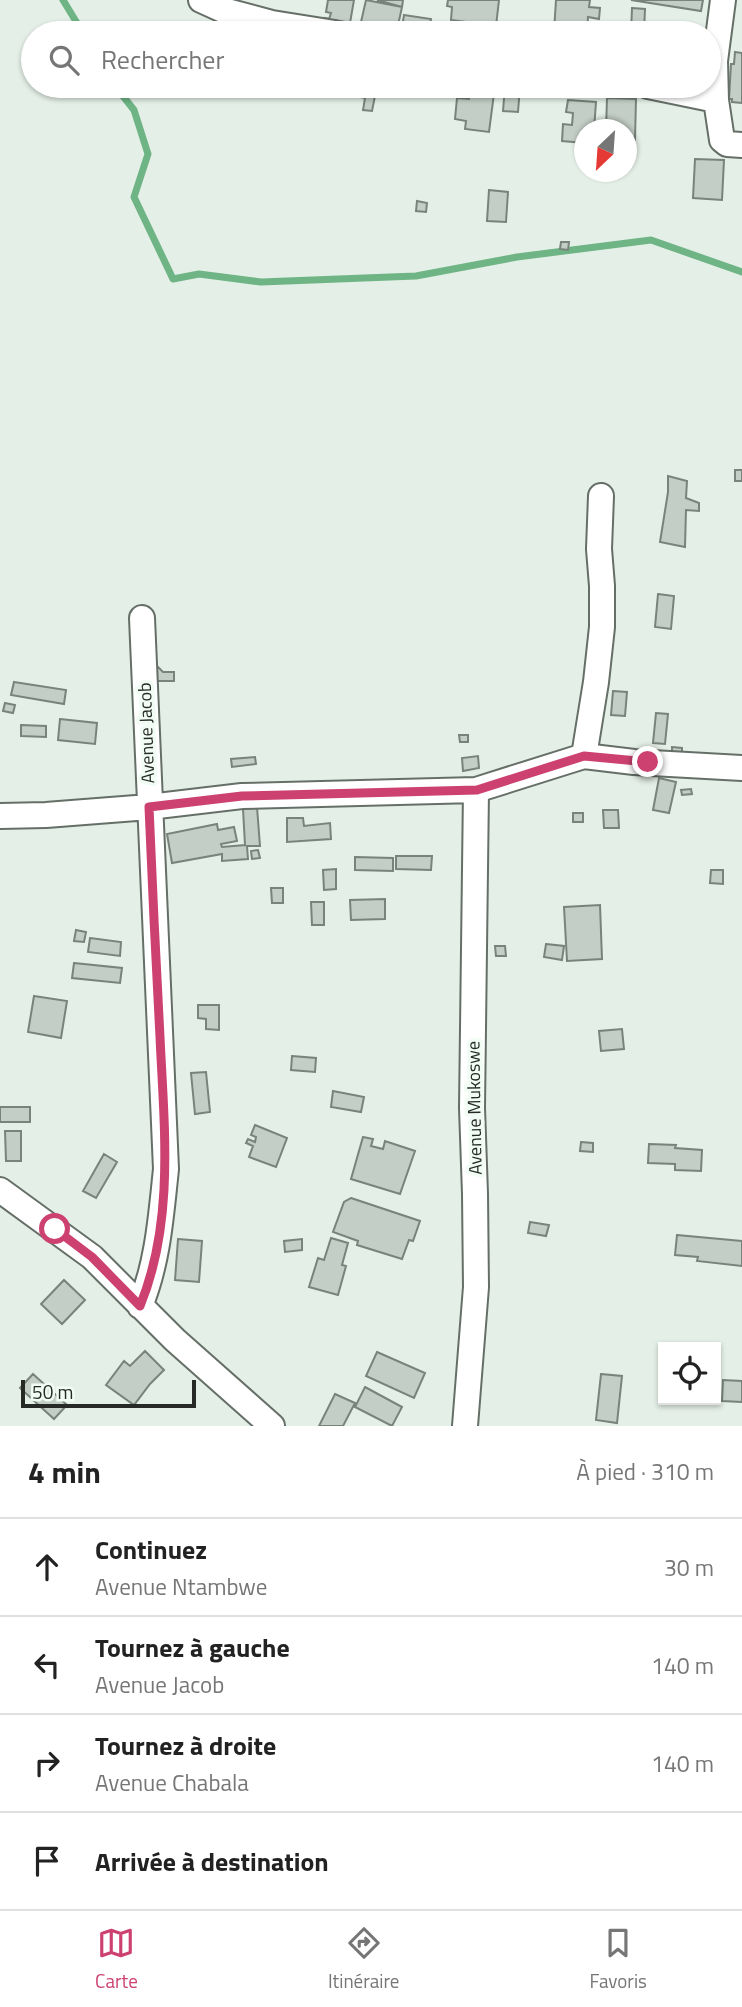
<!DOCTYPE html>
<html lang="fr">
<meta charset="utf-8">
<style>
:root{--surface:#fff;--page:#f2f2f2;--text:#222;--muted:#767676;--line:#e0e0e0;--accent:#cd4171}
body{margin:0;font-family:"Titillium Web",sans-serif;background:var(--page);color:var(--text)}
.controls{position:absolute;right:21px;bottom:21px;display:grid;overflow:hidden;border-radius:0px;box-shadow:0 2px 5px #0004}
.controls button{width:63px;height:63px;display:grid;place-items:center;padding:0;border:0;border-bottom:2px solid var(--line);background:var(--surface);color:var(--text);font:35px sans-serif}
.compass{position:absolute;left:574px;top:119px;width:63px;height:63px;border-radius:50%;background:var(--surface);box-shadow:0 2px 5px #0004;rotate:205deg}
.scale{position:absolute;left:21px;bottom:18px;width:175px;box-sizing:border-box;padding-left:7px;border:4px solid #262a27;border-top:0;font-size:19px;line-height:24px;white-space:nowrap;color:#262a27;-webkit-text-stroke:5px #f1fdf4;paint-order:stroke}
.stop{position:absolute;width:21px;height:21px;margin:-16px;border:5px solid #cd4171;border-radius:50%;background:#fff}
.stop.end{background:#cd4171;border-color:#fff;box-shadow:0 2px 7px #0008}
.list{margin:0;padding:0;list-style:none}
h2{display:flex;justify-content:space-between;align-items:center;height:91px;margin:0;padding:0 28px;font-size:30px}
h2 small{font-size:23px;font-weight:400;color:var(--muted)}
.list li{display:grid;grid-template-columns:46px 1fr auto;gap:21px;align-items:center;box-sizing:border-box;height:98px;padding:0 28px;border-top:2px solid var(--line)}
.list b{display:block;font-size:26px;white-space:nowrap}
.list p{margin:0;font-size:23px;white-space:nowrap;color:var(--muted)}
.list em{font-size:23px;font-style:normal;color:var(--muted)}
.icon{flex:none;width:38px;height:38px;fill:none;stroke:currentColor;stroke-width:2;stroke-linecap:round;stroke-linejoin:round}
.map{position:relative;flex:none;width:742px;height:1426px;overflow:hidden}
.search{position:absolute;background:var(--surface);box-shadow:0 2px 5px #0004;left:21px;right:21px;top:21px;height:77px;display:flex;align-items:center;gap:18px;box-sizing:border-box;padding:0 24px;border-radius:38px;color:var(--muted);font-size:26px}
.sheet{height:483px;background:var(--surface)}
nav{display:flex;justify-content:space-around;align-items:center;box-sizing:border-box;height:98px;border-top:2px solid var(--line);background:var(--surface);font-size:19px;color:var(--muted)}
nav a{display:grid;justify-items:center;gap:4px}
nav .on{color:var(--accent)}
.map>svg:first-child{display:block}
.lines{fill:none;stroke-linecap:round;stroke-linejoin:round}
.stream{stroke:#6eb484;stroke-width:7}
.building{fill:#c3cec6;stroke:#78837b;stroke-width:2}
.street-casing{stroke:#656f67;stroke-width:28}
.street{stroke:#fff;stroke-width:24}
.route{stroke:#cd4171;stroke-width:9}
.labels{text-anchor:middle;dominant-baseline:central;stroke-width:7;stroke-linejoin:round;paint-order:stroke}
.street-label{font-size:18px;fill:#262a27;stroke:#f1fdf4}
</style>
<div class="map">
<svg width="742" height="1426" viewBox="0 0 742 1426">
<rect width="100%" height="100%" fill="#e4efe7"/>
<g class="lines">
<!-- stream -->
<path class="stream" d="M 63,0 L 83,33
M 115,86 L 134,110 L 148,154 L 134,197 L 173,279 L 199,274 L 261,282 L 416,276 L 517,257 L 651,240 L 742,272"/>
</g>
<!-- building -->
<path class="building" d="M 328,0 L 354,0 L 350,23 L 341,21 L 339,32 L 323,29 L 325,18 L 329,19 L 331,13 L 326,12 Z
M 366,0 L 402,7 L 397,30 L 361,22 Z
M 377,0 L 403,0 L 402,7 Z
M 448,0 L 499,0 L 496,26 L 451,20 L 452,7 L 447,6 Z
M 556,0 L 590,0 L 589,7 L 600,8 L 599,19 L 588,17 L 587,33 L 554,32 Z
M 631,0 L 703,0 L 701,11 Z
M 632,8 L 645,9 L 644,33 L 631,33 Z
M 404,15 L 431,19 L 429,33 L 401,33 Z
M 735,52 L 742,53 L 742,103 L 732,102 L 732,99 L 729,99 L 731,64 L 734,64 Z
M 347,86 L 377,86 L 372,111 L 363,110 L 365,98 L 346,94 Z
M 470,86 L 495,86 L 489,132 L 465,129 L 466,121 L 455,119 L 457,98 L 469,99 Z
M 505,86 L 520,87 L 518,112 L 503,111 Z
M 607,98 L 636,99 L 635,140 L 626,140 L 626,130 L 606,130 Z
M 568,100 L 596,102 L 594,130 L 584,130 L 584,143 L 562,141 L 563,124 L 572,125 L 573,113 L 566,112 Z
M 695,159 L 724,160 L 722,200 L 693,198 Z
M 489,190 L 508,192 L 506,222 L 487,221 Z
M 417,201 L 427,203 L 426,212 L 416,211 Z
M 561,242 L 569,242 L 568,250 L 560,249 Z
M 735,470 L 742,470 L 742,481 L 735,481 Z
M 668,476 L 687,481 L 686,498 L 699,503 L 699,511 L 686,510 L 685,547 L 660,542 L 668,492 Z
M 658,594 L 674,596 L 671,629 L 655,627 Z
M 158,667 L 163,672 L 174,672 L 174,681 L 155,681 L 154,672 Z
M 14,682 L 66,690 L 64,704 L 11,695 Z
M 613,691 L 627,692 L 625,716 L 611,715 Z
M 5,703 L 15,705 L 13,713 L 3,711 Z
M 656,713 L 668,714 L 665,744 L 653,743 Z
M 60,719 L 97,723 L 95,744 L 58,740 Z
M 21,725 L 46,726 L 46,737 L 21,736 Z
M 459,735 L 468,735 L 468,742 L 460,742 Z
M 672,747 L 682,748 L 682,755 L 672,755 Z
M 478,756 L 479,768 L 463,771 L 462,758 Z
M 255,757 L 256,764 L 232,767 L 231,759 Z
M 659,778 L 676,782 L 669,813 L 653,810 Z
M 691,789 L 692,794 L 682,795 L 681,790 Z
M 257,807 L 260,846 L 247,846 L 248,859 L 222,861 L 222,854 L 172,863 L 167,834 L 217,824 L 218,830 L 234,827 L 237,841 L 221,844 L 222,847 L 245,845 L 243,809 Z
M 603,810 L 618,810 L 619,828 L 604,828 Z
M 573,813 L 583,813 L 583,822 L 573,822 Z
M 287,818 L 303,818 L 304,826 L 330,823 L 331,839 L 287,842 Z
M 258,850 L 260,858 L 252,859 L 251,851 Z
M 396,856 L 432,856 L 431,870 L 396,869 Z
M 355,857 L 393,858 L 393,871 L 355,870 Z
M 336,869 L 336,889 L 324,890 L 323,870 Z
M 711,870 L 723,870 L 723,884 L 710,883 Z
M 271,888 L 283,888 L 283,903 L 272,903 Z
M 385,899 L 385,919 L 351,920 L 350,900 Z
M 311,902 L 324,902 L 324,925 L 312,925 Z
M 600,905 L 602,959 L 567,961 L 564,907 Z
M 76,930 L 86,932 L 84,942 L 74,941 Z
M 90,938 L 121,942 L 120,956 L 88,952 Z
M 546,944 L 564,946 L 562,960 L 544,957 Z
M 495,946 L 505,946 L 506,956 L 496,956 Z
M 74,963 L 122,968 L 120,983 L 72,978 Z
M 34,996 L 67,1001 L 61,1038 L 28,1032 Z
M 198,1005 L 219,1005 L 219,1030 L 206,1029 L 206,1019 L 198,1018 Z
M 622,1029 L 624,1049 L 601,1051 L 599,1031 Z
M 292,1056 L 316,1058 L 315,1072 L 291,1070 Z
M 206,1072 L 210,1112 L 195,1114 L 191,1073 Z
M 333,1091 L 364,1097 L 361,1112 L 331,1107 Z
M 0,1107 L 30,1107 L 30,1122 L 0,1122 Z
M 255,1125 L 287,1138 L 276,1167 L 249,1157 L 253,1146 L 246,1143 L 248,1139 L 255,1142 L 256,1137 L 251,1135 Z
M 5,1131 L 21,1131 L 21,1161 L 6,1161 Z
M 363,1137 L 373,1139 L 371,1146 L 383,1149 L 385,1141 L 415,1151 L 400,1194 L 351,1179 Z
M 581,1142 L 593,1143 L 593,1152 L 580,1151 Z
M 649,1144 L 676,1145 L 675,1148 L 702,1150 L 701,1171 L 675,1170 L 675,1164 L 648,1163 Z
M 104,1154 L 117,1162 L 96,1198 L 83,1191 Z
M 351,1198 L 420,1221 L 413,1241 L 409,1240 L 402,1259 L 357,1245 L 358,1241 L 333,1232 L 344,1202 Z
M 530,1222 L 549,1225 L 546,1236 L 528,1233 Z
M 677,1235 L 742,1241 L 742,1266 L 697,1261 L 698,1257 L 675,1255 Z
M 331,1238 L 348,1243 L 342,1265 L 346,1266 L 338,1295 L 309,1287 L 318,1258 L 324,1260 Z
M 178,1239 L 202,1241 L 199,1282 L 175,1280 Z
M 302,1239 L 302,1250 L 285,1252 L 284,1241 Z
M 64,1280 L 85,1300 L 62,1324 L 41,1304 Z
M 145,1351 L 164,1370 L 150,1384 L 134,1405 L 106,1385 L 124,1361 L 130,1366 Z
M 377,1352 L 425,1373 L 414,1398 L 366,1376 Z
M 33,1374 L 67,1405 L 54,1419 L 20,1388 Z
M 601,1374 L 622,1376 L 617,1423 L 596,1420 Z
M 723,1380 L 742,1381 L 742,1402 L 722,1401 Z
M 365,1387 L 402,1407 L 392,1426 L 355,1407 Z
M 335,1394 L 355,1403 L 343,1426 L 319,1426 Z"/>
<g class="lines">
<!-- street casing -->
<g class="street-casing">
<path id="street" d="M 201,0 L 223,10 L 272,23 L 335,33
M 723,0 L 715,61 L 716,100 L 722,140 L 727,144 L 742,145
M 648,86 L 716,100
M 584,756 L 596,682 L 602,627 L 602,586 L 599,549 L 601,496
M 0,816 L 46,815 L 149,807 L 242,796 L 476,790 L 584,756 L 634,762 L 742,768
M 0,1190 L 92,1257 L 175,1340 L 272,1426
M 140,1306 C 158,1262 161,1216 166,1169 L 142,618
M 465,1426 L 476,1287 L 475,1194 L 472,1108 L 476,790"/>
</g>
<!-- street -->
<use href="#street" class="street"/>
</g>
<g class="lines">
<!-- route -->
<path class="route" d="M 55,1229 L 92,1257 L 140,1306 C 175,1221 164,1126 160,1037 C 156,960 152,884 149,807 L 242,796 L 477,790 L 584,756 L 648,762"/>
</g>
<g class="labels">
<!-- street labels -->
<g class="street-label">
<text transform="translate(146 733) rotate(-92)">Avenue Jacob</text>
<text transform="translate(474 1108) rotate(-91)">Avenue Mukoswe</text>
</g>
</g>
</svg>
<div class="controls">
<button><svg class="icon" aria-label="locate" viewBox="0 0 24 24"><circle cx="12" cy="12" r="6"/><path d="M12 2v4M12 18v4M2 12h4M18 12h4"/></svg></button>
</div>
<svg class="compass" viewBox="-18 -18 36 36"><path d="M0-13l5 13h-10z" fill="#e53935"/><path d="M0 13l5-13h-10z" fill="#767676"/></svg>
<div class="scale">50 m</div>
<div class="stop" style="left:55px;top:1229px"></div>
<div class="stop end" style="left:648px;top:762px"></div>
<div class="search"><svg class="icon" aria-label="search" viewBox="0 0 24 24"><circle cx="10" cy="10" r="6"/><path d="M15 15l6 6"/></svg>Rechercher</div>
</div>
<section class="sheet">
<h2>4 min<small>À pied · 310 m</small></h2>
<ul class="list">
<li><svg class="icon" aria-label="ahead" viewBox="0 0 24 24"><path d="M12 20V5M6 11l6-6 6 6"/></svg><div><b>Continuez</b><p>Avenue Ntambwe</p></div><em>30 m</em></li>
<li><svg class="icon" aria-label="left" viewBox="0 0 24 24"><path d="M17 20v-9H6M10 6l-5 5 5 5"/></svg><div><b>Tournez à gauche</b><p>Avenue Jacob</p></div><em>140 m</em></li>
<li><svg class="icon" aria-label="right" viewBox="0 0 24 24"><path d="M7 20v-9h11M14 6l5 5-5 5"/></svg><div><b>Tournez à droite</b><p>Avenue Chabala</p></div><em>140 m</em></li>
<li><svg class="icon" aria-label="arrive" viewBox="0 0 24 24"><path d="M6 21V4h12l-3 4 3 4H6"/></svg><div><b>Arrivée à destination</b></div></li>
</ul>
</section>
<nav>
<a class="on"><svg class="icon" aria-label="map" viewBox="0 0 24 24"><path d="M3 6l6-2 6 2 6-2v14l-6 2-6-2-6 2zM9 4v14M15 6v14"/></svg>Carte</a>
<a><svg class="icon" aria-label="directions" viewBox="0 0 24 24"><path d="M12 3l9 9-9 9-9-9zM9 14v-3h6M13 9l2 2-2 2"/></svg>Itinéraire</a>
<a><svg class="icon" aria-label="saved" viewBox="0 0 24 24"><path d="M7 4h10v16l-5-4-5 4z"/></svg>Favoris</a>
</nav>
